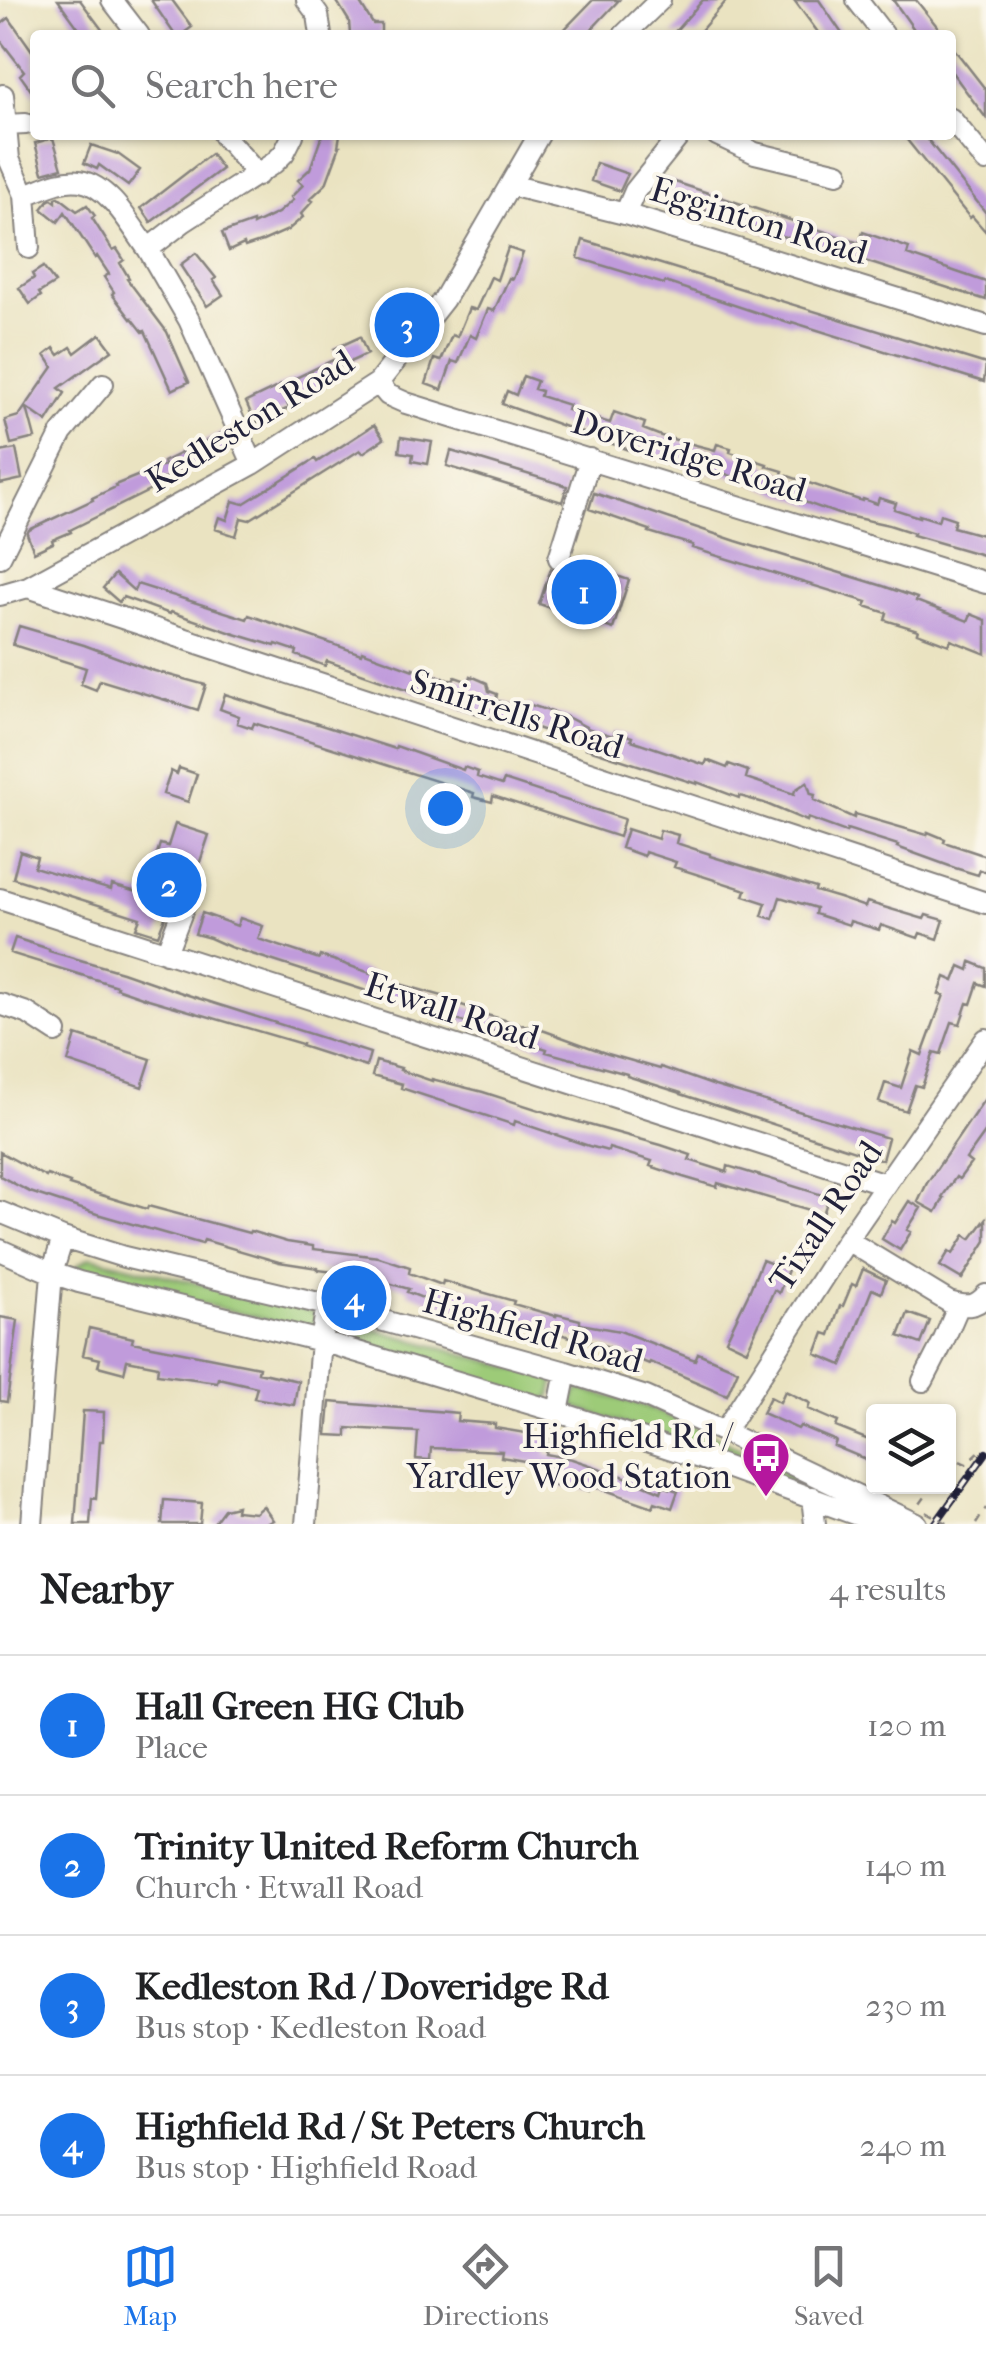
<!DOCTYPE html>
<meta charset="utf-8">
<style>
:root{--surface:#fff;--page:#f2f2f2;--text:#202124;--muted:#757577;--line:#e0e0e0;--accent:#1a73e8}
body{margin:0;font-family:"IM FELL French Canon",serif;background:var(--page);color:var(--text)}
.controls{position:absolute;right:30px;bottom:30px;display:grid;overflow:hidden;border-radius:10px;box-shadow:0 2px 8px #0004}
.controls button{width:90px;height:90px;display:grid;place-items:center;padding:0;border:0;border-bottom:2px solid var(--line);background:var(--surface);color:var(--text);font:50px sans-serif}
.you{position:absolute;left:445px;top:808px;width:35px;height:35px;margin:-25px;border:8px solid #fff;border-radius:50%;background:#1a73e8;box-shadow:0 0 0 15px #1a73e833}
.badge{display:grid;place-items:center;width:65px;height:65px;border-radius:50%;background:var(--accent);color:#fff;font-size:32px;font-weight:700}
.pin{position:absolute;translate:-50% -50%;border:5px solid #fff;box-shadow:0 2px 10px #0006}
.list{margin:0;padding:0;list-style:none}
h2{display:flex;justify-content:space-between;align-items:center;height:130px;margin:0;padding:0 40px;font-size:42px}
h2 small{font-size:32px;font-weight:400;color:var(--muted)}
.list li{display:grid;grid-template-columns:65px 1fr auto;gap:30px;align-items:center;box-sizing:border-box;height:140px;padding:0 40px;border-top:2px solid var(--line)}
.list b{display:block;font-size:38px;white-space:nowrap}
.list p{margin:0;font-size:32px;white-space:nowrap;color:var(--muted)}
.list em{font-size:32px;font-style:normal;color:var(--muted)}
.icon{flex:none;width:55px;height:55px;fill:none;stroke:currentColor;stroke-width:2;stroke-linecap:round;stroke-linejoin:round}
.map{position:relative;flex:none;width:986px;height:1524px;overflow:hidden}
.search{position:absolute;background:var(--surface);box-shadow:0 2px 8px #0004;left:30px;right:30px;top:30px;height:110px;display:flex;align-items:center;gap:25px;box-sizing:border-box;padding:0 35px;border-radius:10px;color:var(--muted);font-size:38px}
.sheet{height:690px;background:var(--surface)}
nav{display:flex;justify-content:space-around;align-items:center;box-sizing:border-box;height:140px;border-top:2px solid var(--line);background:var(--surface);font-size:28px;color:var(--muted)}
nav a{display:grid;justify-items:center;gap:5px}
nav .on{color:var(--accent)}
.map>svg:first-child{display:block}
.green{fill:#9dcb78;stroke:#60765a;stroke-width:2.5}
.building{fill:#c09bdb}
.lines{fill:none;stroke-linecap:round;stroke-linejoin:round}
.minor-casing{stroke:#86827e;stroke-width:24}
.path{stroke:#86827e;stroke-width:2.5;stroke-dasharray:8 8;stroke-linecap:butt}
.minor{stroke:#fff;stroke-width:20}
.rail-casing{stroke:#22223b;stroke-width:8}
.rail{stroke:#fbf7ec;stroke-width:4;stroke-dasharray:11;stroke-linecap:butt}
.path-bridge{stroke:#86827e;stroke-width:2.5;stroke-dasharray:8 8;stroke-linecap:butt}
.labels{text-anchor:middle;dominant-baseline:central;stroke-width:8;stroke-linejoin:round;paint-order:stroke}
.street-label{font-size:35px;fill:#22223b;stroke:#fbf7ec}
.poi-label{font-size:35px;fill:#22223b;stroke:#fbf7ec;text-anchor:end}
</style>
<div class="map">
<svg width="986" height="1524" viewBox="0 0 986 1524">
<rect width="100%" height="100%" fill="#fbf7ec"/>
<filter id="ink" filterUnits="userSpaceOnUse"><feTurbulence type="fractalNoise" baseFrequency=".01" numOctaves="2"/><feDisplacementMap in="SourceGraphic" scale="20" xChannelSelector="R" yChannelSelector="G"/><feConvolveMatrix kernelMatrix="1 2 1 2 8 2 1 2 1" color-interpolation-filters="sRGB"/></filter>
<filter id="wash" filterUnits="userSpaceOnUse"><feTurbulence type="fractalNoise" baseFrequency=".0048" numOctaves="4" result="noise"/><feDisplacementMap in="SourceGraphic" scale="40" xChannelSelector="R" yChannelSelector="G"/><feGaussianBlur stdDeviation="2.25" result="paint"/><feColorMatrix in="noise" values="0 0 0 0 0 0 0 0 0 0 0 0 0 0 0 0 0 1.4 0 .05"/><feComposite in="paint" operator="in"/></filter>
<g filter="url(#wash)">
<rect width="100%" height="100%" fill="#eae3c1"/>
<!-- green -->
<path class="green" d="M 90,1257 L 312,1311 L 316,1314 L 314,1326 L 306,1330 L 78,1273 L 77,1266 Z
M 338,1319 L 549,1378 L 554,1383 L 551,1396 L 543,1400 L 330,1333 L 332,1323 Z
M 580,1389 L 639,1404 L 713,1435 L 793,1476 L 793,1483 L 575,1407 L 573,1403 L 575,1394 Z"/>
<g id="blocks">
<!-- building -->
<path class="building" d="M 58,0 L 80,0 L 106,35 L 80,35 L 82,33 Z
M 151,0 L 172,0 L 192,27 L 181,35 L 175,35 Z
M 336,0 L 358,0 L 373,24 L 381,24 L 381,35 L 350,35 L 349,21 Z
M 593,0 L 619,0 L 586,35 L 559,35 Z
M 703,0 L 727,0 L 697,35 L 672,35 Z
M 794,0 L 819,0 L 843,35 L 820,35 Z
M 893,0 L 916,0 L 944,35 L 918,35 Z
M 9,18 L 35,55 L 35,96 L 20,75 L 24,71 L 0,40 L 0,25 Z
M 951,45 L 986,90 L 986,118 L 951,71 Z
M 322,135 L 340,135 L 338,146 L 340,146 L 326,184 L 310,199 L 313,201 L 301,214 L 303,217 L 288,230 L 263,241 L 245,247 L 244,244 L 229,251 L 222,233 L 253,222 L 253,225 L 278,213 L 293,200 L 291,197 L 303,185 L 298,180 L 310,169 Z
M 903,135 L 924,135 L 986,213 L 986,232 L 972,216 L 970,218 Z
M 53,138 L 62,168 L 43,173 L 35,143 Z
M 91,145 L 118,154 L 140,170 L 128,186 L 99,165 L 97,169 L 84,163 Z
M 211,154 L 222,169 L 151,222 L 141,208 Z
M 596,163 L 628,174 L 620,191 L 591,181 Z
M 663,178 L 859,243 L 863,232 L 909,248 L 907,255 L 986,282 L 986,300 L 818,246 L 782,236 L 781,238 L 686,203 L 652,193 Z
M 59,197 L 77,211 L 87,205 L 95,216 L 92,218 L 113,251 L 117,249 L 124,260 L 120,263 L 129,278 L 127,279 L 167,332 L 189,382 L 172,390 L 145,331 L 143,332 L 132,318 L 131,319 L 112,294 L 114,292 L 104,277 L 109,274 L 97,256 L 95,258 L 65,212 L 58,222 L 42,209 L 49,200 L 52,199 L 56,202 L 56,198 Z
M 583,240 L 986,364 L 984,382 L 792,322 L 791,324 L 665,282 L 664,284 L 578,258 Z
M 508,248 L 523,253 L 513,279 L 509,278 L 494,311 L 488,309 L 476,338 L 470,335 L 458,363 L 452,361 L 442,390 L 426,384 L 434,359 L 441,361 L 452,335 L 457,337 L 469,308 L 476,310 L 491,277 L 497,280 Z
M 196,253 L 216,278 L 213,280 L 223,295 L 207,306 L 180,265 Z
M 43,267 L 55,283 L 39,293 L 41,296 L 30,304 L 19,288 L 34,278 L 32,274 Z
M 100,334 L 112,350 L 59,388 L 65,393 L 47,422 L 27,408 L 35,438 L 11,444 L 5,420 L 19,416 L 53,367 L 45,355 L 54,348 L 59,355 L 71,347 L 75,353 Z
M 360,337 L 367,354 L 341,366 L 334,349 Z
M 333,360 L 341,376 L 287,403 L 289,408 L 255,423 L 246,402 Z
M 523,376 L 537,381 L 534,389 L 541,391 L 540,396 L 569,405 L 567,410 L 610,423 L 614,412 L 645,423 L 643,429 L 661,436 L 715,450 L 717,444 L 731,448 L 730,452 L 767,464 L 766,466 L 783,471 L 782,474 L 862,501 L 863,499 L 877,504 L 879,498 L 896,503 L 894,509 L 919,517 L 919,515 L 938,521 L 940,514 L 955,519 L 953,527 L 986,536 L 986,556 L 913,535 L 914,533 L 889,525 L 838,514 L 723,473 L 723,475 L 685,466 L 635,452 L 502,404 L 507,391 L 516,395 Z
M 374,425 L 384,439 L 363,453 L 360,450 L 249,520 L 241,518 L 236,536 L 215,529 L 219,517 L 227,520 L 233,501 L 243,504 L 315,459 L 317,462 Z
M 224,432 L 231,448 L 163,479 L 165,483 L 70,530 L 71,532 L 52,540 L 53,543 L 34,552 L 27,534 L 29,530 L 93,500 L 92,498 L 116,487 L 115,485 L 164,465 L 163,462 Z
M 401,437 L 432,442 L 428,464 L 412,461 L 413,454 L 399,452 Z
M 16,449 L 22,479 L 0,484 L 0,452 Z
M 451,451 L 567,486 L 562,502 L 447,466 Z
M 594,493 L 736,541 L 883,586 L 917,598 L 916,601 L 968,621 L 971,614 L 986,620 L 986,654 L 951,640 L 949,645 L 917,633 L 918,630 L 885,620 L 887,613 L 865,606 L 867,602 L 692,548 L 693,545 L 649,532 L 650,530 L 589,509 Z
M 573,561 L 629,580 L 613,629 L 539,604 L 551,569 L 563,571 L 569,567 Z
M 115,574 L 134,591 L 137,584 L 247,619 L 249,615 L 361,654 L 362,651 L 413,670 L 413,668 L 453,681 L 455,677 L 469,682 L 471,676 L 487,683 L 489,691 L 497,694 L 496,700 L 526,709 L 528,704 L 567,717 L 590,729 L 613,736 L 615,731 L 632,737 L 631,740 L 705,765 L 707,760 L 727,768 L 729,764 L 748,771 L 746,778 L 794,794 L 795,790 L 807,782 L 811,794 L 815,795 L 814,800 L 854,818 L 855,814 L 927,835 L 928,832 L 945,839 L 944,842 L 986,856 L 986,872 L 980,870 L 978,875 L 955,868 L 897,847 L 898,845 L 847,829 L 846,832 L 808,818 L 807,821 L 764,803 L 740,796 L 739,798 L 697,782 L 697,784 L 585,748 L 586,745 L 516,721 L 515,726 L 478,714 L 327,661 L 325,666 L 296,655 L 297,651 L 276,644 L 275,646 L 235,634 L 171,612 L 170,614 L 123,597 L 119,602 L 103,588 Z
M 19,626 L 84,645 L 151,670 L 206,685 L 198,710 L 100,680 L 96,690 L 81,684 L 86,668 L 13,645 Z
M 225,694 L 395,749 L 396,746 L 410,751 L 463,770 L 464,767 L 478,772 L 477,777 L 502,785 L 504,780 L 624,819 L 619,837 L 493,796 L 492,802 L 473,797 L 474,793 L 254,723 L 252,728 L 237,723 L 239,716 L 220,709 Z
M 179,768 L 197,774 L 188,802 L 163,794 L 171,771 L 177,774 Z
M 175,824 L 209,835 L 196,874 L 192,872 L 190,878 L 182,880 L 178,885 L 158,935 L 136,928 L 140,918 L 13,878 L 20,851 L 37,857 L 34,867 L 111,890 L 112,885 L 147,895 L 159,862 L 155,860 L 160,844 L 168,846 Z
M 627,829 L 658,839 L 660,830 L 678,835 L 676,843 L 710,854 L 710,856 L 816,888 L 815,891 L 839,898 L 865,907 L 867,902 L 924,919 L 926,915 L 944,920 L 938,939 L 920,933 L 918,938 L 881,925 L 879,930 L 850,921 L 849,925 L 815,914 L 816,908 L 780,897 L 773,919 L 762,916 L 766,903 L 744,896 L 746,890 L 674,867 L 676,862 L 645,852 L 644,856 L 621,848 Z
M 202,913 L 237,926 L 240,918 L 263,926 L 258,939 L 319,959 L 320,956 L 333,960 L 376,975 L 375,977 L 453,999 L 452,1002 L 483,1012 L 483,1014 L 545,1031 L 608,1054 L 660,1069 L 661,1067 L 715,1086 L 888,1138 L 882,1160 L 681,1094 L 681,1093 L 627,1076 L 627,1074 L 546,1052 L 547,1049 L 230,947 L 210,938 L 195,934 Z
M 15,938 L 49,949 L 49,951 L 122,972 L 188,995 L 370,1053 L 366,1067 L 301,1046 L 302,1044 L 145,998 L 116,988 L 117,986 L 10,953 Z
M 971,962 L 986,968 L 986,986 L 978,983 L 971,1004 L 967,1003 L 960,1024 L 952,1022 L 941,1054 L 934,1052 L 922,1087 L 915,1085 L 906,1111 L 879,1102 L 885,1083 L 901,1088 L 913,1051 L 922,1055 L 944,995 L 939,994 L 945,977 L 954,981 L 960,966 L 969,970 Z
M 76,1035 L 151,1059 L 142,1087 L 68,1062 Z
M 376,1061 L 401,1068 L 400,1070 L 432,1081 L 432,1079 L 483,1092 L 564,1118 L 661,1145 L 691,1155 L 689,1160 L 727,1172 L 728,1166 L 829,1197 L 823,1214 L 718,1183 L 717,1187 L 683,1177 L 650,1166 L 652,1161 L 609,1148 L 608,1151 L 589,1146 L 515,1121 L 514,1125 L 401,1088 L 402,1084 L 372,1076 Z
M 986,1097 L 986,1131 L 966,1159 L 971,1163 L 959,1179 L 956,1177 L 942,1197 L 944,1198 L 936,1212 L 918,1202 L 927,1183 Z
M 0,1152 L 46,1177 L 47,1175 L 70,1183 L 69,1185 L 111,1198 L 147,1209 L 148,1206 L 249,1233 L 250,1231 L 287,1242 L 313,1246 L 313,1249 L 379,1257 L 410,1267 L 409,1273 L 442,1285 L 443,1281 L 514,1301 L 513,1304 L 556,1316 L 556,1314 L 580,1320 L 580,1324 L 620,1331 L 695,1360 L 698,1353 L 738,1370 L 727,1395 L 650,1362 L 649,1364 L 606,1346 L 430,1301 L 407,1292 L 409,1289 L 381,1281 L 382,1278 L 318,1270 L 318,1268 L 279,1262 L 204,1240 L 202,1244 L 97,1214 L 30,1192 L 0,1176 Z
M 909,1201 L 921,1208 L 907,1230 L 911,1232 L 900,1250 L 882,1239 L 892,1221 L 895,1223 Z
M 986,1219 L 986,1241 L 962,1279 L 940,1266 L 949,1251 L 953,1254 L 965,1235 L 971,1239 Z
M 762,1260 L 788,1270 L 779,1293 L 774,1290 L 747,1350 L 726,1340 L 749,1292 Z
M 863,1269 L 886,1280 L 881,1293 L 872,1289 L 842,1365 L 816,1354 L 824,1333 L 830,1335 L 840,1306 L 843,1306 L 852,1284 L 856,1286 Z
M 908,1313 L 930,1321 L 921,1344 L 899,1336 Z
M 0,1317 L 18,1320 L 7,1402 L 0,1401 Z
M 89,1328 L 133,1338 L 132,1342 L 259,1367 L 258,1372 L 298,1381 L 294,1405 L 254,1398 L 257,1387 L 218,1378 L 217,1382 L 157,1374 L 158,1366 L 127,1360 L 124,1373 L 98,1366 L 100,1359 L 83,1355 Z
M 785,1391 L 810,1403 L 808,1409 L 838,1422 L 836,1427 L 874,1442 L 874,1465 L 863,1458 L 834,1446 L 836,1441 L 800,1426 L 798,1429 L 762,1413 L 770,1397 L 780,1402 Z
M 330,1402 L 458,1413 L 457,1421 L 495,1424 L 495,1428 L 549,1437 L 546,1454 L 572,1459 L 631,1479 L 661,1492 L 663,1486 L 678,1491 L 672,1508 L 655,1502 L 653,1507 L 591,1485 L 589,1491 L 570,1485 L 569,1488 L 550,1484 L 554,1466 L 501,1457 L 502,1451 L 431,1448 L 430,1460 L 416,1459 L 418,1432 L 347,1428 L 347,1436 L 327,1435 Z
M 83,1411 L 104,1412 L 103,1441 L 100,1441 L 96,1499 L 92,1498 L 90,1524 L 75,1524 Z
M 164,1500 L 202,1503 L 200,1524 L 162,1524 Z
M 237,1506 L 236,1511 L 255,1513 L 263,1506 L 273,1520 L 266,1524 L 213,1524 L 224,1509 Z"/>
</g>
</g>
<g filter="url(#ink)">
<use href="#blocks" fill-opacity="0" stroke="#86827e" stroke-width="2.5"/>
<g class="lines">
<!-- minor casing -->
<g class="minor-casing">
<path id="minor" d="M 112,0 L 139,35
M 307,0 L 318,15 L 321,35
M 857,0 L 884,35
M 624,35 L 660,0
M 3,95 L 9,159 L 25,195
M 951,119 L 986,161
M 5,125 L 26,124
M 223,135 L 258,175
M 717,135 L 755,153 L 838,173
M 510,185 L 625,214 L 986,326
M 625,214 L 635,191 L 680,135
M 29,248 L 25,195 C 42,189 62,178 80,181 C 110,186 131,226 148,249
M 378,383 L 388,395 L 406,403 L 986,583
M 253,464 L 189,320 L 148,249 L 183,222 L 274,163 L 284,153 L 293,135
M 0,557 L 62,433 L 103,384
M 559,558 L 590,459
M 28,587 L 986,903
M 0,595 L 28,587 L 253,464 L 378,383 L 444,299 L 539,135
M 0,899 L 885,1184
M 166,953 L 190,891
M 0,1004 L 27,1013 L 56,1032
M 0,1212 L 63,1238 L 124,1257 L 327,1305 L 566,1372 L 646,1397 L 724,1432 L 917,1524
M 847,1240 L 949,1302 C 964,1306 975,1309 986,1295
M 0,1250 L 52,1273 L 79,1282 L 321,1341 L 558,1412 L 712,1462 L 882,1524
M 923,1381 L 943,1342 L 959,1305
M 558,1412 L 566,1372
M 724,1432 L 847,1240 L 986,1039
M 812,1497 L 815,1524
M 32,1524 L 52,1273 L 63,1238
M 306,1524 L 321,1341 L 327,1305"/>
</g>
<!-- path -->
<path class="path" d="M 948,1467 L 955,1459 L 966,1464 L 983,1448
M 920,1504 L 933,1486
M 976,1524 L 986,1508"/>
<!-- minor -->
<use href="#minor" class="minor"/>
<!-- rail casing -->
<g class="rail-casing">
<path id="rail" d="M 935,1524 L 986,1453"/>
</g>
<!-- rail -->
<use href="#rail" class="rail"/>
<!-- path-bridge -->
<path class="path-bridge" d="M 926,1512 L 949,1524"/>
</g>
</g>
<!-- icons -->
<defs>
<g id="bus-pin" transform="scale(2.5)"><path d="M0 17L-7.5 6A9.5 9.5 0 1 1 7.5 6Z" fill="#b5179e" stroke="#fbf7ec"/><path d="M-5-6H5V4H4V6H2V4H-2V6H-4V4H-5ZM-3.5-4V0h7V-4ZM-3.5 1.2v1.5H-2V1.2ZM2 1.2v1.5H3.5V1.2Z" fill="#fff"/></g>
</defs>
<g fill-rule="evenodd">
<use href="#bus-pin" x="766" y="1456"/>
</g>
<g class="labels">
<!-- street labels -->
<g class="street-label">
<text transform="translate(759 221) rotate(17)">Egginton Road</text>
<text transform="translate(250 421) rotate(-32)">Kedleston Road</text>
<text transform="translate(689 456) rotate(17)">Doveridge Road</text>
<text transform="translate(517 714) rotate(18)">Smirrells Road</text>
<text transform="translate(452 1011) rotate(18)">Etwall Road</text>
<text transform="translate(826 1216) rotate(-56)">Tixall Road</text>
<text transform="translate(533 1331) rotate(16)">Highfield Road</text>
</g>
<!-- poi labels -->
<g class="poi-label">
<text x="731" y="1436">Highfield Rd /<tspan x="731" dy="40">Yardley Wood Station</tspan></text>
</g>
</g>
</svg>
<div class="controls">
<button><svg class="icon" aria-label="layers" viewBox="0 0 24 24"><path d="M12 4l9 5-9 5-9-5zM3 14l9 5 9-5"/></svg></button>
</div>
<div class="you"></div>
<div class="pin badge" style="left:584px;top:592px">1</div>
<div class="pin badge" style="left:169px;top:885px">2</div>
<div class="pin badge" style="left:407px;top:325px">3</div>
<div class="pin badge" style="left:354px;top:1298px">4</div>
<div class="search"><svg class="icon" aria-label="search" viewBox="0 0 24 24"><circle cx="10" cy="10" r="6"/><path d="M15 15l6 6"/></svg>Search here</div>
</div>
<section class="sheet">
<h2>Nearby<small>4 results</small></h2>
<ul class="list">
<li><span class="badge">1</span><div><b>Hall Green HG Club</b><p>Place</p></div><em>120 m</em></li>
<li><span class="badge">2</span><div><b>Trinity United Reform Church</b><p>Church · Etwall Road</p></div><em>140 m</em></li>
<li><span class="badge">3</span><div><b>Kedleston Rd / Doveridge Rd</b><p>Bus stop · Kedleston Road</p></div><em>230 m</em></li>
<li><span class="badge">4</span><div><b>Highfield Rd / St Peters Church</b><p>Bus stop · Highfield Road</p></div><em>240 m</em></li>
</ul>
</section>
<nav>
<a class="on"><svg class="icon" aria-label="map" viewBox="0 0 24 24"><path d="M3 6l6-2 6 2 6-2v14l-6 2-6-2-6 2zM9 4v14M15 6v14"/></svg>Map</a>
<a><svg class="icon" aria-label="directions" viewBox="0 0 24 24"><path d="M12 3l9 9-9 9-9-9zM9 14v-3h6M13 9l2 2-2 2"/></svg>Directions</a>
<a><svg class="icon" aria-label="saved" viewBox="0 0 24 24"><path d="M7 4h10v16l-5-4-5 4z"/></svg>Saved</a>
</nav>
